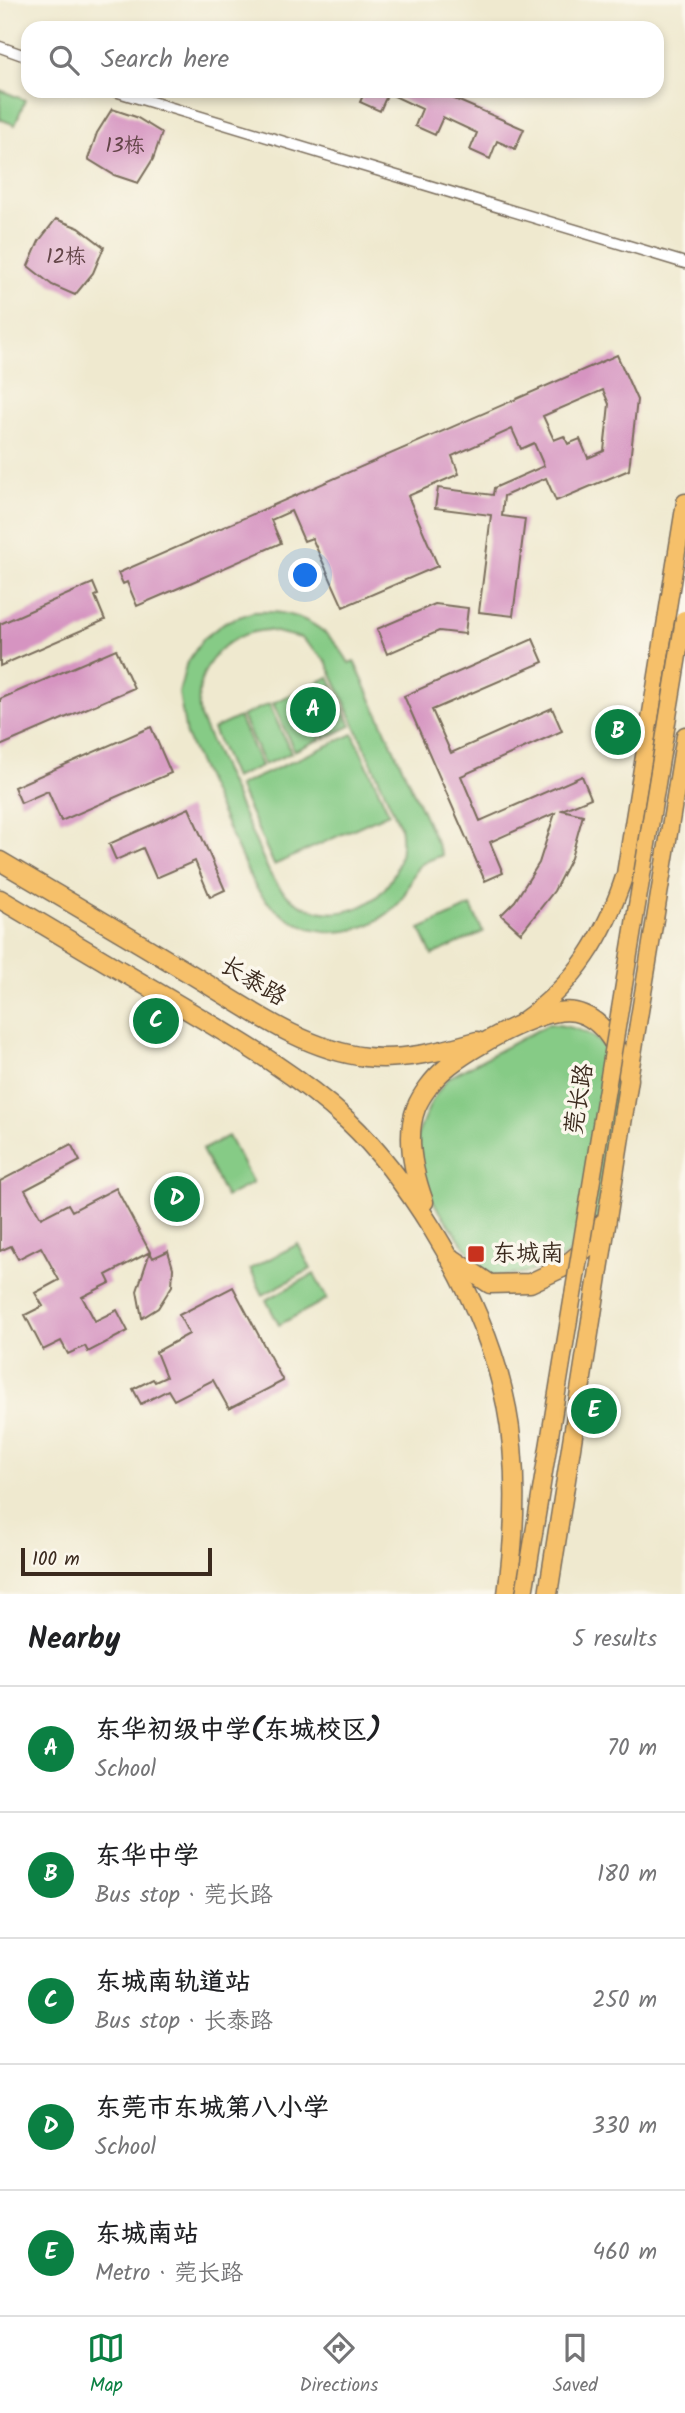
<!DOCTYPE html>
<meta charset="utf-8">
<style>
:root{--surface:#fff;--page:#f6f6f6;--text:#202124;--muted:#757577;--line:#e0e0e0;--accent:#0b8043}
body{margin:0;font-family:Kalam,"LXGW WenKai TC",sans-serif;background:var(--page);color:var(--text)}
.scale{position:absolute;left:21px;bottom:18px;width:191px;box-sizing:border-box;padding-left:7px;border:4px solid #3b2a1e;border-top:0;font-size:19px;line-height:24px;white-space:nowrap;color:#3b2a1e;-webkit-text-stroke:5px #fbf7ec;paint-order:stroke}
.you{position:absolute;left:306px;top:576px;width:24px;height:24px;margin:-18px;border:5px solid #fff;border-radius:50%;background:#1a73e8;box-shadow:0 0 0 10px #1a73e833}
.badge{display:grid;place-items:center;width:46px;height:46px;border-radius:50%;background:var(--accent);color:#fff;font-size:23px;font-weight:700}
.pin{position:absolute;translate:-50% -50%;border:4px solid #fff;box-shadow:0 2px 7px #0006}
.list{margin:0;padding:0;list-style:none}
h2{display:flex;justify-content:space-between;align-items:center;height:91px;margin:0;padding:0 28px;font-size:30px}
h2 small{font-size:23px;font-weight:400;color:var(--muted)}
.list li{display:grid;grid-template-columns:46px 1fr auto;gap:21px;align-items:center;box-sizing:border-box;height:126px;padding:0 28px;border-top:2px solid var(--line)}
.list b{display:block;font-size:26px;white-space:nowrap}
.list p{margin:0;font-size:23px;white-space:nowrap;color:var(--muted)}
.list em{font-size:23px;font-style:normal;color:var(--muted)}
.icon{flex:none;width:38px;height:38px;fill:none;stroke:currentColor;stroke-width:2;stroke-linecap:round;stroke-linejoin:round}
.map{position:relative;flex:none;width:685px;height:1594px;overflow:hidden}
.search{position:absolute;background:var(--surface);box-shadow:0 4px 10px #0003;left:21px;right:21px;top:21px;height:77px;display:flex;align-items:center;gap:18px;box-sizing:border-box;padding:0 24px;border-radius:21px;color:var(--muted);font-size:26px}
.sheet{height:721px;background:var(--surface)}
nav{display:flex;justify-content:space-around;align-items:center;box-sizing:border-box;height:98px;border-top:2px solid var(--line);background:var(--surface);font-size:19px;color:var(--muted)}
nav a{display:grid;justify-items:center;gap:4px}
nav .on{color:var(--accent)}
.map>svg:first-child{display:block}
.green{fill:#86cb86;stroke:#607a52;stroke-width:2;fill-rule:evenodd}
.building{fill:#d694c1;fill-rule:evenodd}
.lines{fill:none;stroke-linecap:round;stroke-linejoin:round}
.minor-casing{stroke:#7a6d5c;stroke-width:13}
.primary-casing{stroke:#7a6d5c;stroke-width:19}
.trunk-casing{stroke:#7a6d5c;stroke-width:21}
.minor{stroke:#fff;stroke-width:10}
.primary{stroke:#f6c06b;stroke-width:16}
.trunk{stroke:#f6c06b;stroke-width:18}
.primary-bridge-casing{stroke:#7a6d5c;stroke-width:19;stroke-linecap:butt}
.primary-bridge{stroke:#f6c06b;stroke-width:16}
.poi-dot{fill:#c8321e;stroke:#fbf7ec;stroke-width:2.5}
.labels{text-anchor:middle;dominant-baseline:central;stroke-width:7;stroke-linejoin:round;paint-order:stroke}
.number-label{font-size:21px;fill:#624447}
.street-label{font-size:24px;fill:#3b2a1e;stroke:#fbf7ec}
.poi-label{font-size:24px;fill:#3b2a1e;stroke:#fbf7ec;text-anchor:start}
</style>
<div class="map">
<svg width="685" height="1594" viewBox="0 0 685 1594">
<rect width="100%" height="100%" fill="#fbf7ec"/>
<filter id="ink" filterUnits="userSpaceOnUse"><feTurbulence type="fractalNoise" baseFrequency=".0143" numOctaves="2"/><feDisplacementMap in="SourceGraphic" scale="14" xChannelSelector="R" yChannelSelector="G"/><feConvolveMatrix kernelMatrix="1 2 1 2 8 2 1 2 1" color-interpolation-filters="sRGB"/></filter>
<filter id="wash" filterUnits="userSpaceOnUse"><feTurbulence type="fractalNoise" baseFrequency=".00686" numOctaves="4" result="noise"/><feDisplacementMap in="SourceGraphic" scale="28" xChannelSelector="R" yChannelSelector="G"/><feGaussianBlur stdDeviation="1.57" result="paint"/><feColorMatrix in="noise" values="0 0 0 0 0 0 0 0 0 0 0 0 0 0 0 0 0 1.4 0 .05"/><feComposite in="paint" operator="in"/></filter>
<g filter="url(#wash)">
<rect width="100%" height="100%" fill="#efe9cf"/>
<!-- green -->
<path class="green" d="M 0,90 L 25,100 L 15,125 L 0,119 Z
M 253,612 C 295,609 328,625 349,663 L 354,661 L 442,855 C 435,858 422,862 418,867 C 410,879 408,893 397,905 C 352,951 282,934 252,881 L 186,735 L 179,693 L 186,665 L 202,640 L 225,622 ZM 267,630 L 301,638 L 326,661 L 400,826 C 414,910 310,947 269,872 L 200,717 C 192,671 221,634 267,630 Z
M 329,677 L 351,726 L 324,738 L 302,689 Z
M 299,691 L 321,739 L 294,751 L 273,703 Z
M 269,704 L 291,753 L 264,765 L 242,716 Z
M 239,717 L 261,766 L 234,778 L 213,729 Z
M 353,734 L 389,813 L 274,865 L 238,786 Z
M 471,906 L 483,932 L 432,955 L 420,929 Z
M 549,1024 C 579,1027 599,1034 616,1062 C 627,1080 618,1112 615,1131 C 612,1156 613,1188 604,1211 C 586,1257 530,1280 485,1275 L 436,1206 L 421,1176 L 417,1136 L 432,1100 L 448,1078 Z
M 228,1136 L 253,1183 L 226,1197 L 202,1150 Z
M 298,1244 L 311,1269 L 263,1295 L 250,1269 Z
M 314,1274 L 327,1299 L 279,1325 L 266,1300 Z"/>
<g id="blocks">
<!-- building -->
<path class="building" d="M 365,91 L 436,91 L 524,129 L 515,149 L 497,141 L 490,159 L 470,150 L 477,133 L 443,117 L 435,135 L 415,126 L 422,109 L 388,93 L 380,111 L 360,102 Z
M 112,109 L 136,117 L 162,133 L 153,159 L 138,183 L 114,175 L 88,159 L 97,133 Z
M 56,219 L 79,228 L 104,247 L 93,273 L 75,295 L 52,285 L 28,266 L 39,241 Z
M 617,355 L 637,400 L 629,470 L 556,501 L 546,478 L 504,496 L 502,516 L 525,519 L 513,616 L 479,612 L 491,515 L 435,508 L 438,488 L 493,495 L 494,488 L 544,466 L 534,443 L 521,449 L 512,429 L 452,456 L 459,474 L 408,496 L 438,566 L 343,607 L 312,538 L 304,541 L 291,511 L 271,520 L 281,543 L 181,587 L 137,606 L 127,582 L 123,584 L 118,573 ZM 603,390 L 609,404 L 604,451 L 588,458 L 580,439 L 568,444 L 564,436 L 554,440 L 543,416 Z
M 93,583 L 98,595 L 95,596 L 105,620 L 0,666 L 0,624 Z
M 435,604 L 468,608 L 465,634 L 439,631 L 387,654 L 377,629 Z
M 533,639 L 543,662 L 432,710 L 451,753 L 552,708 L 562,731 L 461,776 L 480,821 L 582,776 L 591,798 L 562,810 L 583,815 L 571,858 L 554,891 L 521,933 L 501,915 L 515,901 L 539,863 L 555,813 L 490,842 L 503,873 L 485,881 L 404,696 Z
M 116,649 L 134,688 L 0,746 L 0,699 Z
M 151,727 L 171,773 L 61,821 L 48,791 L 21,803 L 14,787 Z
M 189,808 L 225,890 L 210,897 L 195,861 L 156,878 L 143,848 L 116,860 L 109,844 Z
M 71,1144 L 80,1161 L 25,1190 L 41,1218 L 68,1204 L 72,1211 L 116,1188 L 150,1252 L 106,1275 L 110,1283 L 82,1297 L 95,1321 L 117,1310 L 128,1331 L 88,1352 L 85,1346 L 68,1354 L 61,1341 L 43,1350 L 25,1315 L 43,1306 L 35,1293 L 59,1280 L 41,1247 L 18,1259 L 11,1246 L 0,1251 L 0,1181 Z
M 168,1251 L 173,1268 L 172,1286 L 158,1308 L 142,1318 L 137,1291 L 150,1252 L 153,1258 Z
M 233,1287 L 283,1381 L 229,1409 L 213,1380 L 174,1400 L 168,1390 L 141,1404 L 133,1389 L 153,1379 L 155,1382 L 166,1377 L 156,1352 L 189,1334 L 179,1315 Z"/>
</g>
</g>
<g filter="url(#ink)">
<use href="#blocks" fill-opacity="0" stroke="#7a6d5c" stroke-width="2"/>
<g class="lines">
<!-- minor casing -->
<g class="minor-casing">
<path id="minor" d="M 0,47 L 28,57
M 115,91 L 685,263"/>
</g>
<!-- primary casing -->
<g class="primary-casing">
<path id="primary" d="M 522,1021 C 576,983 605,936 625,874 L 685,502
M 629,1079 L 685,735"/>
</g>
<!-- trunk casing -->
<g class="trunk-casing">
<path id="trunk" d="M 0,861 C 61,897 123,933 184,970 C 241,1003 299,1049 366,1057 C 403,1061 443,1051 477,1041
M 0,899 C 56,932 112,966 169,999 C 231,1036 295,1072 348,1121 C 382,1153 409,1191 433,1230 C 509,1353 527,1451 507,1594
M 424,1202 C 414,1174 405,1137 416,1108 C 421,1095 434,1078 445,1069 C 469,1049 543,1005 575,1012 C 606,1019 620,1052 629,1079 L 548,1594
M 453,1259 L 490,1284 L 530,1283 L 562,1268 L 590,1245 L 603,1223"/>
</g>
<!-- minor -->
<use href="#minor" class="minor"/>
<!-- primary -->
<use href="#primary" class="primary"/>
<!-- trunk -->
<use href="#trunk" class="trunk"/>
<!-- primary-bridge casing -->
<g class="primary-bridge-casing">
<path id="primary-bridge" d="M 524,1594 L 684,619"/>
</g>
<!-- primary-bridge -->
<use href="#primary-bridge" class="primary-bridge"/>
</g>
</g>
<!-- markers -->
<rect class="poi-dot" x="467" y="1245" width="18" height="18" rx="3.5"/>
<g class="labels">
<!-- number labels -->
<g class="number-label">
<text x="125" y="146">13栋</text>
<text x="66" y="257">12栋</text>
</g>
<!-- street labels -->
<g class="street-label">
<text transform="translate(253 982) rotate(31)">长泰路</text>
<text transform="translate(580 1099) rotate(-81)">莞长路</text>
</g>
<!-- poi labels -->
<g class="poi-label">
<text x="492" y="1254">东城南</text>
</g>
</g>
</svg>
<div class="scale">100 m</div>
<div class="you"></div>
<div class="pin badge" style="left:313px;top:710px">A</div>
<div class="pin badge" style="left:618px;top:732px">B</div>
<div class="pin badge" style="left:156px;top:1021px">C</div>
<div class="pin badge" style="left:177px;top:1199px">D</div>
<div class="pin badge" style="left:594px;top:1411px">E</div>
<div class="search"><svg class="icon" aria-label="search" viewBox="0 0 24 24"><circle cx="10" cy="10" r="6"/><path d="M15 15l6 6"/></svg>Search here</div>
</div>
<section class="sheet">
<h2>Nearby<small>5 results</small></h2>
<ul class="list">
<li><span class="badge">A</span><div><b>东华初级中学(东城校区)</b><p>School</p></div><em>70 m</em></li>
<li><span class="badge">B</span><div><b>东华中学</b><p>Bus stop · 莞长路</p></div><em>180 m</em></li>
<li><span class="badge">C</span><div><b>东城南轨道站</b><p>Bus stop · 长泰路</p></div><em>250 m</em></li>
<li><span class="badge">D</span><div><b>东莞市东城第八小学</b><p>School</p></div><em>330 m</em></li>
<li><span class="badge">E</span><div><b>东城南站</b><p>Metro · 莞长路</p></div><em>460 m</em></li>
</ul>
</section>
<nav>
<a class="on"><svg class="icon" aria-label="map" viewBox="0 0 24 24"><path d="M3 6l6-2 6 2 6-2v14l-6 2-6-2-6 2zM9 4v14M15 6v14"/></svg>Map</a>
<a><svg class="icon" aria-label="directions" viewBox="0 0 24 24"><path d="M12 3l9 9-9 9-9-9zM9 14v-3h6M13 9l2 2-2 2"/></svg>Directions</a>
<a><svg class="icon" aria-label="saved" viewBox="0 0 24 24"><path d="M7 4h10v16l-5-4-5 4z"/></svg>Saved</a>
</nav>
